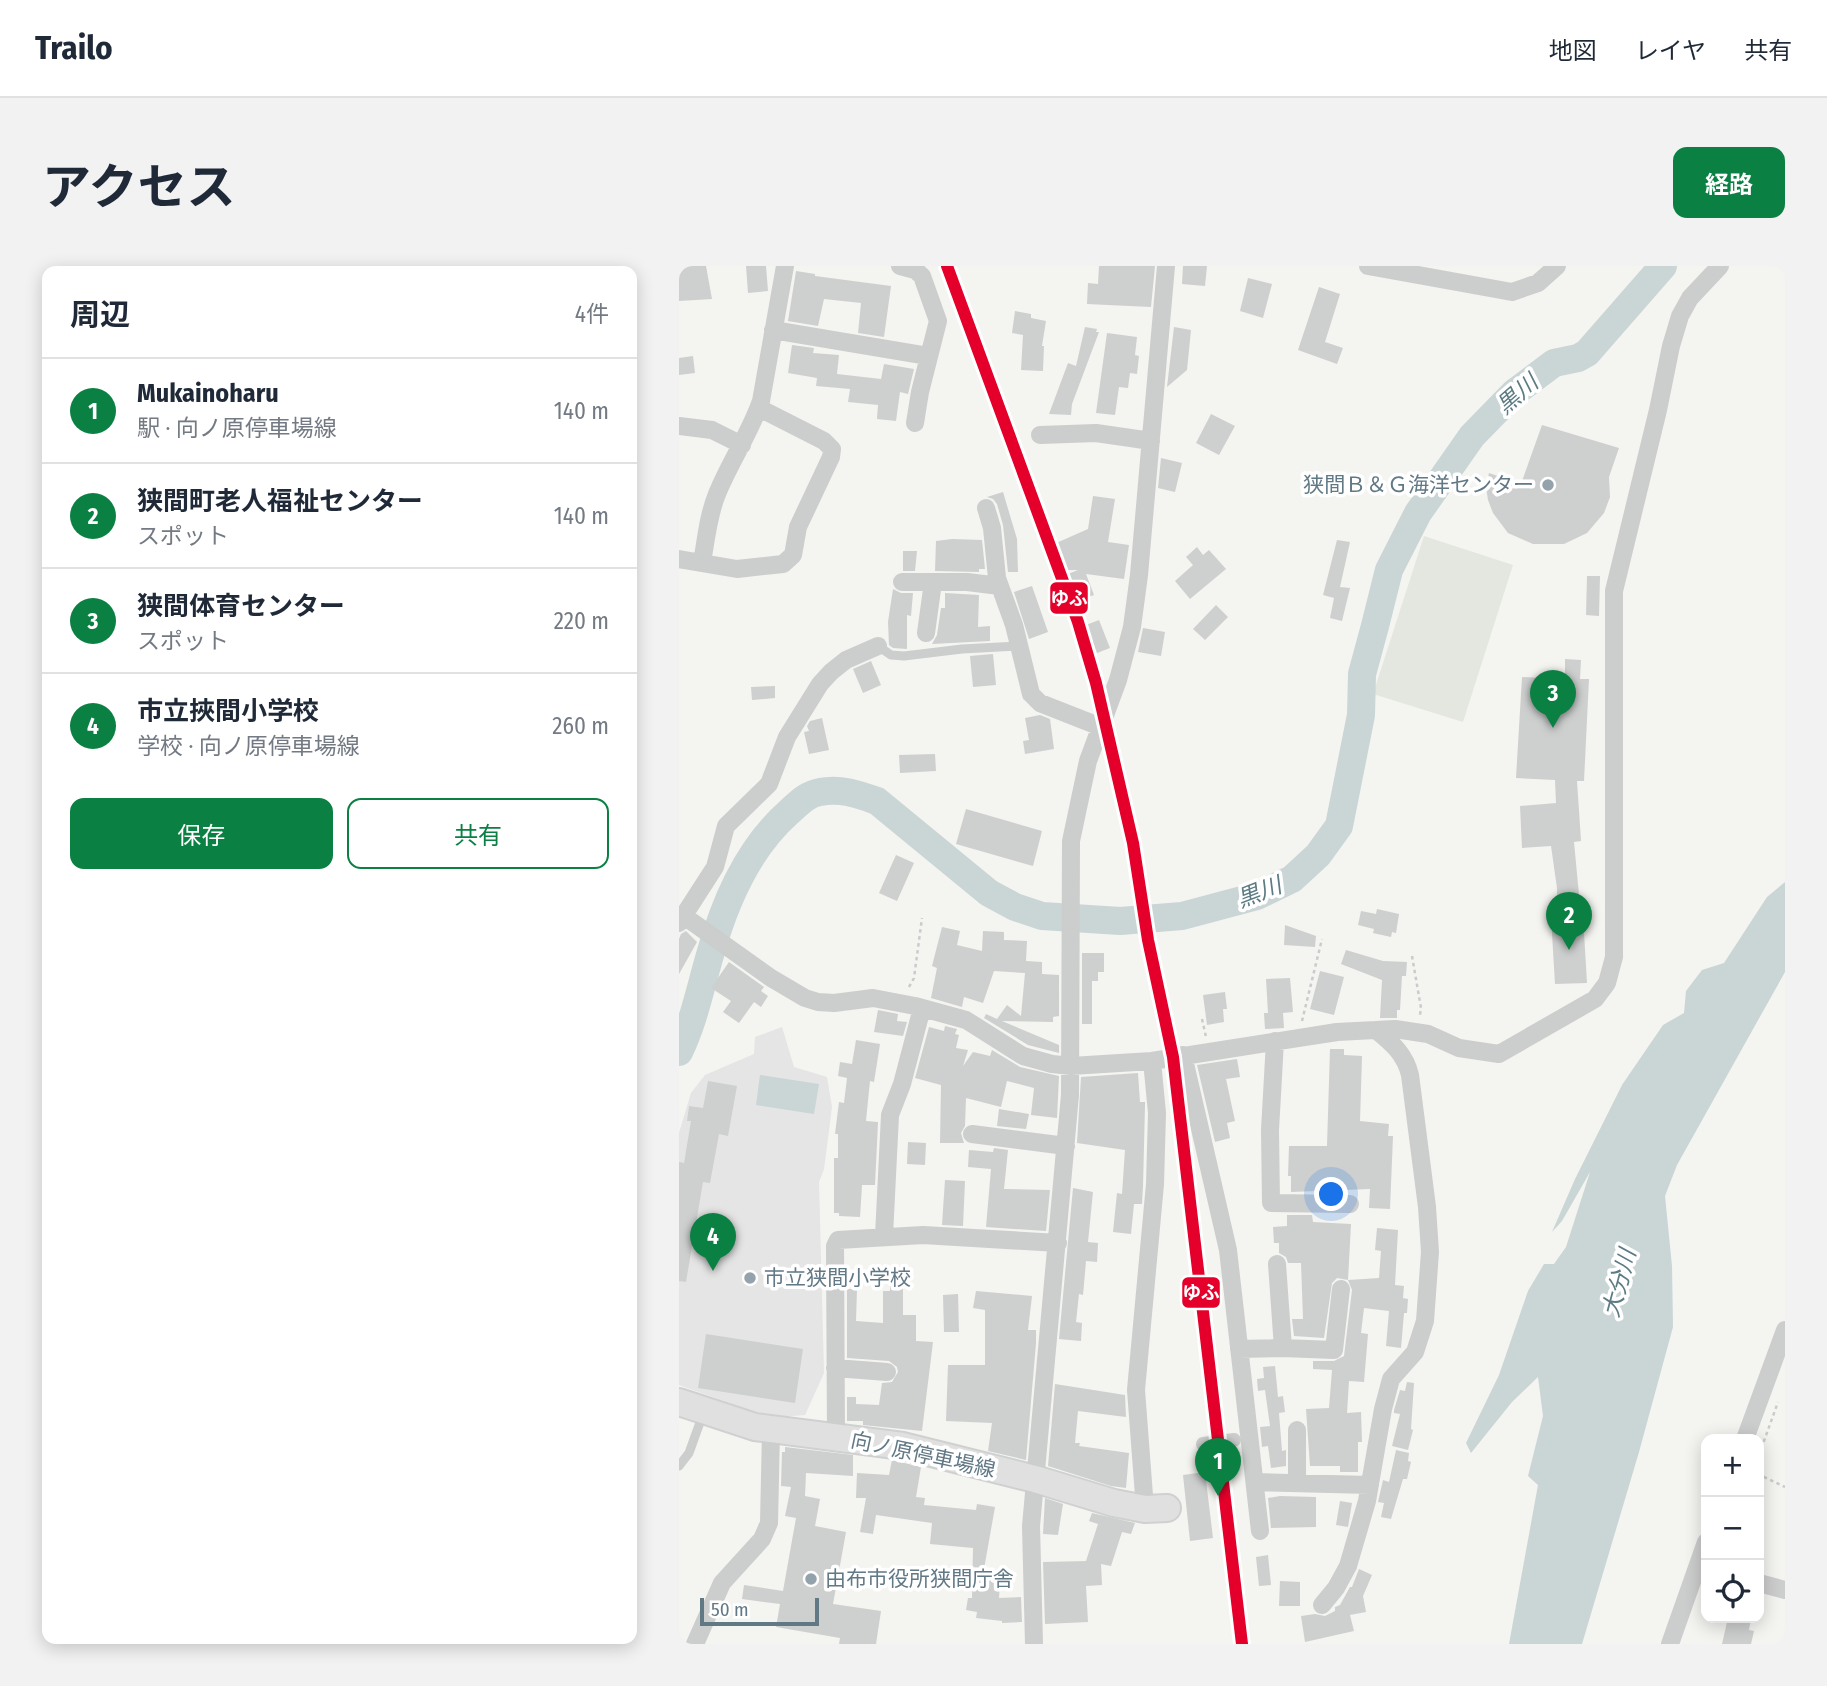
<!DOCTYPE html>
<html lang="ja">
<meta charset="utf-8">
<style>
:root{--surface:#fff;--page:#f2f2f3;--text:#1f2937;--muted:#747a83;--line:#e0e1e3;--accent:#0b8043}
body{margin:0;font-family:"Fira Sans Condensed","Noto Sans JP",sans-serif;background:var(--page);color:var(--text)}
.controls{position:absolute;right:21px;bottom:21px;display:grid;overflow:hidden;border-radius:14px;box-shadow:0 4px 18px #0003}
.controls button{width:63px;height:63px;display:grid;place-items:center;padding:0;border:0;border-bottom:2px solid var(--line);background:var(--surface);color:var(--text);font:35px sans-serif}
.scale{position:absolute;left:21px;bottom:18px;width:119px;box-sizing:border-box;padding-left:7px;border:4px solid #617885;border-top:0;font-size:19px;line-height:24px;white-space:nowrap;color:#617885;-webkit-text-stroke:5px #fff;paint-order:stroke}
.you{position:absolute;left:653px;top:929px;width:24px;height:24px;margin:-18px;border:5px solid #fff;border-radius:50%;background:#1a73e8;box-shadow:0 0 0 10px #1a73e833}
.badge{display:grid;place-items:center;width:46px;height:46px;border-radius:50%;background:var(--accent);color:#fff;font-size:23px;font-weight:700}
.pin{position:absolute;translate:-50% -58px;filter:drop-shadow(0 2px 4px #0008)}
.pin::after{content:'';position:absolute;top:37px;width:24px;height:21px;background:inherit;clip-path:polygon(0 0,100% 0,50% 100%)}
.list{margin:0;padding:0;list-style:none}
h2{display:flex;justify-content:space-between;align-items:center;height:91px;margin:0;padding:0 28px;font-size:30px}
h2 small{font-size:23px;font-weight:400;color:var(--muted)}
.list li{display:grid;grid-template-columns:46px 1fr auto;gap:21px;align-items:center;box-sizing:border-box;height:105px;padding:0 28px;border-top:2px solid var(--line)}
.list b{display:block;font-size:26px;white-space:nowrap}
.list p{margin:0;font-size:23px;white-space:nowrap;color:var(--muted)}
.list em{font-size:23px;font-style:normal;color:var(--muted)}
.actions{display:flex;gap:14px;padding:21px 28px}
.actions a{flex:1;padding:16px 0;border:2px solid var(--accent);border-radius:14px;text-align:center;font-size:24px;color:var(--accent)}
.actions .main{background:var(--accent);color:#fff}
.icon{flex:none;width:38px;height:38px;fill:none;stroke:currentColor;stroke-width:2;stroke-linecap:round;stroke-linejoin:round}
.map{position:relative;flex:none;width:1106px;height:1378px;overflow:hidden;border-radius:14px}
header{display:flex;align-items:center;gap:42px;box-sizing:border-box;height:98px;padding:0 35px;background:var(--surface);border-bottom:2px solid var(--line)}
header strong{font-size:33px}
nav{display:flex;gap:38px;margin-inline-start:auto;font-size:24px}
.intro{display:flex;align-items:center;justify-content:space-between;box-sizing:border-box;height:168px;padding:0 42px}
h1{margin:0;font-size:49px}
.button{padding:18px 32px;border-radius:14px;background:var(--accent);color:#fff;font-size:24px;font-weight:700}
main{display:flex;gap:42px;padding:0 42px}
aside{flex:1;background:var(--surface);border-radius:14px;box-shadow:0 4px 18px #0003}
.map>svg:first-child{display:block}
.built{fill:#e4e5e4}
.green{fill:#e4e7df}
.water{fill:#cad5d6}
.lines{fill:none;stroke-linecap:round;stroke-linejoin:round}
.river{stroke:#cad5d6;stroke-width:28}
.building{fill:#ced0cf}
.secondary-casing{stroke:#cfd1d1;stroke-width:30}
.path{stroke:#cacbcc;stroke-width:2.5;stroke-dasharray:3.5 3.5;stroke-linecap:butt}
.service{stroke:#cccdcd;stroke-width:9}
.pedestrian{stroke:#cccdcd;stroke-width:14}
.minor{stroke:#cccdcd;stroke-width:18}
.secondary{stroke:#e0e0e0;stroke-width:26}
.rail-1-casing{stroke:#fff;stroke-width:18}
.rail-1{stroke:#e4002b;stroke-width:12}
.poi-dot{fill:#94a3ab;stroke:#fff;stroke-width:2.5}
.labels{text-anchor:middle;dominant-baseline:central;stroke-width:7;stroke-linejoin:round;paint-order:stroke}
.poi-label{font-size:21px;fill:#617885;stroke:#fff;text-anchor:start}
.street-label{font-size:21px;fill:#617885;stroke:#fff}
.water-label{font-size:23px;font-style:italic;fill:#5c7b82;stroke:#fff}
.line-badge{stroke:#fff;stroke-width:2.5}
.badge-label{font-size:19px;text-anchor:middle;font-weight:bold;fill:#fff}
</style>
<header>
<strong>Trailo</strong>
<nav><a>地図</a><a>レイヤ</a><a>共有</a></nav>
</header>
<div class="intro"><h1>アクセス</h1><a class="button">経路</a></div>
<main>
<aside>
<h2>周辺<small>4件</small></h2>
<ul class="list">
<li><span class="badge">1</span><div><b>Mukainoharu</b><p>駅 · 向ノ原停車場線</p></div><em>140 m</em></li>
<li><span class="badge">2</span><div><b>狭間町老人福祉センター</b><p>スポット</p></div><em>140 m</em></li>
<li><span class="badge">3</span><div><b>狭間体育センター</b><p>スポット</p></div><em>220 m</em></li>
<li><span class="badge">4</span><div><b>市立挾間小学校</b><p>学校 · 向ノ原停車場線</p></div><em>260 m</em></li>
</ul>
<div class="actions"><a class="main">保存</a><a>共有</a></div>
</aside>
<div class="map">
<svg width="1106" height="1378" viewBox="0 0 1106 1378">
<rect width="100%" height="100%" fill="#f4f4f1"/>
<!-- built -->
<path class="built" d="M 103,761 L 115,801 L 148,811 L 153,841 L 145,903 L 140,916 L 145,1107 L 126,1149 L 100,1151 L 70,1144 L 0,1119 L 0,867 L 12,827 L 26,809 L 75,788 L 76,771 Z"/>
<!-- green -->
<path class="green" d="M 745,270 L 834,299 L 784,456 L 694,428 Z"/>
<!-- water -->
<path class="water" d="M 1106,616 L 1106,706 L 998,899 L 986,930 L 993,1000 L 994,1061 L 960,1186 L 903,1378 L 830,1378 L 859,1219 L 849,1210 L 864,1150 L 859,1111 L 833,1136 L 792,1187 L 787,1177 L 820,1109 L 849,1025 L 865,998 L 875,998 L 887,981 L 911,906 L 883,955 L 873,966 L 896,913 L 943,819 L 984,759 L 1005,747 L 1007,725 L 1023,704 L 1045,697 L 1088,631 Z
M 81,809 L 140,818 L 135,848 L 77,839 Z"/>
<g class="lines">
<!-- river -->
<path class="river" d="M 0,786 C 15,755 21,723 31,689 C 45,638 69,582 110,546 C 119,538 128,528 141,526 C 161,522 179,528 198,535 L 310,627 L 336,641 L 363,650 L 441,655 L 503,650 L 578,630 L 613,613 L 639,589 L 660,560 L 682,449 L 683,408 L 696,360 L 710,304 L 739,247 L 793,170 L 835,127 L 875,97 L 899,92 L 908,87 L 984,0"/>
</g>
<!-- building -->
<path class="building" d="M 0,0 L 27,0 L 33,33 L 0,35 Z
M 67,0 L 87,0 L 89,25 L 69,27 Z
M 420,0 L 476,0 L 472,41 L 408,38 L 409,17 L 419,18 Z
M 504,0 L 528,0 L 526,20 L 503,18 Z
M 117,5 L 136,8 L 136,10 L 212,20 L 205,71 L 179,67 L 182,37 L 145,33 L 139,60 L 109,55 Z
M 569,12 L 593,18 L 584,52 L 561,45 Z
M 640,21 L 661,28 L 646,76 L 664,82 L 658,98 L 619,84 Z
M 336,45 L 352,48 L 352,52 L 367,55 L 363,80 L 365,80 L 364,105 L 342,104 L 344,69 L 333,67 Z
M 406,61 L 418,63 L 417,66 L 420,66 L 393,138 L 392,149 L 370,148 L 389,97 L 397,100 Z
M 495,61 L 512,64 L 508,104 L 488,121 Z
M 428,67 L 458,71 L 456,89 L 460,90 L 458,108 L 451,107 L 449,122 L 440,121 L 436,149 L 417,147 Z
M 113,79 L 135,82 L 134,87 L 160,89 L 158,108 L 202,113 L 205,98 L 235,103 L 229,128 L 221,126 L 217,155 L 198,153 L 199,139 L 169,136 L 171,123 L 137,120 L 138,112 L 109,107 Z
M 14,90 L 16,107 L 0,109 L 0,92 Z
M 532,148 L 556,160 L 540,189 L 517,177 Z
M 863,159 L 940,182 L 930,211 L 931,231 L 925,247 L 908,267 L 885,278 L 854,278 L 829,267 L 814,247 L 809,234 L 807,221 L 810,207 L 842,218 Z
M 482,192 L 503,197 L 496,226 L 479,222 Z
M 324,226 L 338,273 L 339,306 L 329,306 L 324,259 L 318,238 L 314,233 L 308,231 Z
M 414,230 L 436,233 L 429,276 L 450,279 L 445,313 L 407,308 L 415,329 L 398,335 L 389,308 L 399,304 L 387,304 L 375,278 L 409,263 Z
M 273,273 L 303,274 L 306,303 L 300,303 L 300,306 L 256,305 L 257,275 Z
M 658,274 L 671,276 L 661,321 L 671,322 L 663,355 L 651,352 L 655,332 L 644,329 Z
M 518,281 L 524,289 L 530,284 L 547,303 L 511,333 L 496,315 L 514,299 L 507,291 Z
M 224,285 L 238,285 L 236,305 L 224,305 Z
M 908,310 L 921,310 L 920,350 L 907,349 Z
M 353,320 L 369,366 L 350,373 L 335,326 Z
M 214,323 L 222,327 L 234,327 L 232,350 L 228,349 L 228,383 L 214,382 L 210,379 L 209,356 Z
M 266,327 L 300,329 L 299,361 L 311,360 L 311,375 L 253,378 L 258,369 L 262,342 L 266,342 Z
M 537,339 L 549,351 L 526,374 L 514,363 Z
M 420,354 L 431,382 L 418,387 L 407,359 Z
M 464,362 L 486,366 L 482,390 L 459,386 Z
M 314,388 L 317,419 L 294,421 L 291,390 Z
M 886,393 L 902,394 L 901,413 L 910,413 L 905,515 L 898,515 L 902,575 L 895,576 L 902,650 L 904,650 L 908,717 L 876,718 L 872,651 L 878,651 L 878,622 L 872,580 L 843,582 L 841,540 L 877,537 L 876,514 L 837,512 L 843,411 L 886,413 Z
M 192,395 L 202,419 L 184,427 L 174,403 Z
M 96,420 L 96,432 L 73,434 L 72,421 Z
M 361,449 L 371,453 L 375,483 L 346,488 L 344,475 L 350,474 L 346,452 Z
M 143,452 L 150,484 L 130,488 L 125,466 L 130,465 L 128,460 L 131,455 Z
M 256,488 L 257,505 L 221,507 L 220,489 Z
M 287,543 L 363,565 L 354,600 L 277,578 Z
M 217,589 L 235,597 L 218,635 L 200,627 Z
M 698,643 L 720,648 L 717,667 L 713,666 L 712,671 L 694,667 L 695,663 L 679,659 L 682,645 L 697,648 Z
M 606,659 L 637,670 L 636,681 L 605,679 Z
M 263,661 L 281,665 L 278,679 L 303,685 L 304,665 L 325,666 L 325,674 L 348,675 L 347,695 L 363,696 L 363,708 L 380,709 L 380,750 L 374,751 L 374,756 L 323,755 L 380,779 L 380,787 L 349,779 L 305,752 L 307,748 L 318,753 L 328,739 L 342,750 L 346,707 L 315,705 L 304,737 L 285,731 L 283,741 L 252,732 L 258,702 L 253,700 Z
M 7,665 L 18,676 L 0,708 L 0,673 L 2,668 Z
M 667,684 L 704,695 L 728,696 L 727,710 L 723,710 L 721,744 L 718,744 L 718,752 L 701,752 L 703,714 L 662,698 Z
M 403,687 L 425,687 L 425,706 L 419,706 L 419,715 L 413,715 L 413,758 L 403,758 Z
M 50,696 L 85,721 L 82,725 L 89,730 L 82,741 L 75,736 L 60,757 L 44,746 L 52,735 L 32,722 Z
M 641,705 L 665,711 L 655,749 L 631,743 Z
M 611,712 L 614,746 L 604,747 L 605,762 L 586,763 L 585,747 L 589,747 L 587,713 Z
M 546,726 L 548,743 L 544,743 L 545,756 L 528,759 L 524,729 Z
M 199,744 L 219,748 L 218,755 L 228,756 L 224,770 L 195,766 Z
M 266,760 L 278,763 L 276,768 L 280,769 L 277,782 L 289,784 L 284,800 L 294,786 L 311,790 L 313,784 L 341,801 L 380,810 L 378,852 L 352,849 L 355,822 L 328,815 L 322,841 L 287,832 L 286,860 L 282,867 L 285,877 L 261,877 L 262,819 L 236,812 L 250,761 L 265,765 Z
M 177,774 L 201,778 L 195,816 L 191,815 L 187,855 L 199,856 L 196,919 L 183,919 L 181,951 L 160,950 L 160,947 L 155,947 L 155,892 L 159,892 L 159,868 L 156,868 L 160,836 L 165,837 L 168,812 L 159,810 L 161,796 L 173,798 Z
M 651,783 L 665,783 L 665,789 L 683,790 L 681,855 L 710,858 L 709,870 L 714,870 L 711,943 L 690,942 L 691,923 L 612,926 L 612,910 L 609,910 L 610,880 L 648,880 Z
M 558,793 L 561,811 L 547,813 L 556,855 L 548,857 L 551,872 L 536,876 L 518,799 Z
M 459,807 L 461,836 L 466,836 L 466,840 L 464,920 L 463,938 L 455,938 L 452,968 L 434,966 L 438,927 L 443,928 L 446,884 L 398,877 L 402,811 Z
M 29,815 L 58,820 L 49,870 L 40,868 L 31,917 L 24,916 L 7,1016 L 0,1015 L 0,896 L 5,897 L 12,855 L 8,855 L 10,840 L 24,842 Z
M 320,843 L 350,848 L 347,863 L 318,860 Z
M 229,876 L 247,877 L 246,899 L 228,898 Z
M 315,882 L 329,884 L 325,923 L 371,924 L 367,965 L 307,961 L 312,903 L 289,901 L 290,884 L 314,886 Z
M 266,914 L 286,915 L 284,960 L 263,959 Z
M 394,922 L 414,926 L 409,976 L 419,977 L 418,996 L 407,995 L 404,1029 L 400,1028 L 397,1056 L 403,1057 L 402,1075 L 380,1073 Z
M 608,949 L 633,949 L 634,956 L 672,958 L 669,1014 L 658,1012 L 653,1017 L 645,1072 L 615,1070 L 613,1053 L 624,1053 L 622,997 L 609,997 L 607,991 L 600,987 L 600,977 L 595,977 L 594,961 L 608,960 Z
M 698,962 L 719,964 L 716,1019 L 725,1020 L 724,1032 L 729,1033 L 728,1047 L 725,1047 L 722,1082 L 707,1080 L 710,1045 L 685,1042 L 682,1067 L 689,1068 L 685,1116 L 670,1115 L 668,1147 L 682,1146 L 683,1176 L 679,1176 L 679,1206 L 661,1206 L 661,1200 L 631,1200 L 627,1143 L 650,1142 L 653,1104 L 634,1103 L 634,1095 L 655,1095 L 665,1090 L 673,1024 L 669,1014 L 700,1012 L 702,985 L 696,984 Z
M 211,1020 L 224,1020 L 224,1049 L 237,1049 L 237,1075 L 254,1076 L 243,1165 L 184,1159 L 184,1155 L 168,1155 L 168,1131 L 177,1131 L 177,1138 L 200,1139 L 203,1117 L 213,1116 L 219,1106 L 218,1101 L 210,1095 L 168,1092 L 168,1023 L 178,1023 L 177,1055 L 204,1057 L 204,1025 L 211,1025 Z
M 297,1025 L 353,1030 L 349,1064 L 357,1064 L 357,1077 L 347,1194 L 309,1185 L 313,1157 L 267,1155 L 269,1099 L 306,1099 L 306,1044 L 294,1042 Z
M 279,1028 L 280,1066 L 265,1066 L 264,1029 Z
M 27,1068 L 124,1083 L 116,1137 L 19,1122 Z
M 596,1100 L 599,1131 L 604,1130 L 606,1146 L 600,1147 L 603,1185 L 607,1184 L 607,1200 L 592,1202 L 589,1180 L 583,1181 L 581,1161 L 591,1160 L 586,1124 L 579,1125 L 578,1113 L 585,1112 L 584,1101 Z
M 728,1116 L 735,1117 L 732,1163 L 734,1164 L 729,1184 L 713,1180 L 721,1148 L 715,1147 L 715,1144 L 721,1124 L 726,1125 Z
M 376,1118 L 446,1129 L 447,1151 L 399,1145 L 396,1177 L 401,1177 L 400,1180 L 450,1187 L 447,1222 L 432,1220 L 369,1200 Z
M 106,1181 L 174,1189 L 174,1210 L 127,1207 L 126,1230 L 141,1233 L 136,1260 L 167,1266 L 154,1338 L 202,1345 L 197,1378 L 160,1378 L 161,1372 L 97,1361 L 101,1338 L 63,1333 L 65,1319 L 104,1325 L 117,1252 L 106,1250 L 112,1221 L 102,1220 L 103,1186 L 106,1186 Z
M 717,1184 L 730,1187 L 729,1195 L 732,1196 L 728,1213 L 724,1213 L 712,1253 L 702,1251 L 705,1237 L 699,1236 L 704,1214 L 710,1216 Z
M 213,1194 L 242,1201 L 237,1231 L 246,1232 L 245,1239 L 297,1244 L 298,1238 L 316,1241 L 305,1303 L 312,1303 L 312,1316 L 321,1317 L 320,1332 L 342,1331 L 343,1356 L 323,1357 L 323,1355 L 297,1352 L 298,1346 L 287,1344 L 289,1332 L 293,1332 L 294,1282 L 251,1278 L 253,1257 L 197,1249 L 194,1268 L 181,1266 L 187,1232 L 177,1232 L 178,1207 L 210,1209 Z
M 526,1206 L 534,1272 L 511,1275 L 504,1209 Z
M 601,1230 L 637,1231 L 637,1261 L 592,1262 L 589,1232 Z
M 366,1232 L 384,1238 L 379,1269 L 364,1268 Z
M 661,1235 L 673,1237 L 669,1261 L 657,1259 Z
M 413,1247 L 456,1257 L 452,1268 L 443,1266 L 432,1300 L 422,1298 L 423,1319 L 407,1320 L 409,1356 L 366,1358 L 364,1296 L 407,1295 L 419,1258 L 410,1255 Z
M 589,1289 L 592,1319 L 580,1320 L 577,1291 Z
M 680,1303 L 693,1309 L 684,1330 L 687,1346 L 671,1349 L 675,1365 L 626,1376 L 622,1350 L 636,1348 L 646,1350 L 656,1345 L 656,1341 L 661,1339 L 671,1321 L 673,1321 Z
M 601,1315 L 621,1316 L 621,1340 L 600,1340 Z
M 1049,1352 L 1072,1352 L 1070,1364 L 1075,1365 L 1072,1378 L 1043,1378 Z"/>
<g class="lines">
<!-- secondary casing -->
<g class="secondary-casing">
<path id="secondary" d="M 0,1136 L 76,1161 L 224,1180 L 356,1213 L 435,1237 L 466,1243 L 488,1242"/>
</g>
<!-- path -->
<path class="path" d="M 733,690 L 742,742 L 741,749
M 230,721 L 235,712 L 243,652
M 523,753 L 527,771
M 623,755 L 643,673
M 1080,1189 L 1099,1136
M 525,1191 L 526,1205
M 1080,1206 L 1083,1210 L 1106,1221"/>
<!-- service -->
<path class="service" d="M 199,380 L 212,389 L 225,390 L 283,383 L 341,380
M 0,1200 L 10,1187 L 24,1148"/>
<!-- pedestrian -->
<path class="pedestrian" d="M 524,1178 L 555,1174"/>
<!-- minor -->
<path class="minor" d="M 221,0 L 236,4 L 243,10 L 259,55 L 241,126 L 236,157
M 689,0 L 833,26 L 859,17 L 878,0
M 94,64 L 249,90
M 0,160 L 33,164 L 63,179
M 361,169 L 417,167 L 472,175
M 307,242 L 313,262 L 318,312 L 335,359 L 352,428 L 361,437 L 422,461
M 0,293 L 58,303 L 104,298 L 114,289 L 119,261 L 152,191 L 153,183 L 145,175 L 80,142
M 23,297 C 27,274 29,250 38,228 C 51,196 71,167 82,135 L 106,0
M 223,316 L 288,316 L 321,320
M 247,367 L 254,316
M 5,650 L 92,712 L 126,732 L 139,736 L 155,737 L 194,732 L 236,740 L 287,754 L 344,790 L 373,798 L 392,800 L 473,795 L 658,766 L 716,763 L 749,768 L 780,782 L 820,788 L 916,733 L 928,717 L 935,691 L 935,325 L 979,144 L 992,80 L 1001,50 L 1011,32 L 1041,0
M 0,657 L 36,601 L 47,560 L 90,518 L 108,471 L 141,418 L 152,406 L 167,394 L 199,380
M 596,775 L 591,864 L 592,937 L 671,938
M 504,789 L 549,984 L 581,1265
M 293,868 L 387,880
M 205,970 L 211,849 L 223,818 L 243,742
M 604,1082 L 655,1084 L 662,1023
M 560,1083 L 604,1082 L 598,998
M 156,1102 L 208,1106
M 618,1164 L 618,1217
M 157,1172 L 156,980 L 159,974 L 244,969 L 379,977
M 1066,1173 L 1106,1064
M 576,1216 L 691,1219
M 466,1243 L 457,1124 L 476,918 L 478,847 L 473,795
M 1080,1317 L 1106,1324
M 643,1339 L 657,1322 L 669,1300 L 688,1235 L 704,1143 L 712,1113 L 736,1086 L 746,1055 L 751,986 L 748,941 L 731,809 C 726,788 713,777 697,764
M 16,1378 L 43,1317 L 83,1273 L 90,1257 L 92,1165
M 355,1378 L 352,1260 L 391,829 L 392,575 L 409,495 L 439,414 L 453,361 L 460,309 L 487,0
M 991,1378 L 1027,1276"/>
<!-- secondary -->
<use href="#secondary" class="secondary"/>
<!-- rail-1 casing -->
<g class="rail-1-casing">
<path id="rail-1" d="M 268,0 L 399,356 L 417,417 L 454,577 L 469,674 L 494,791 L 563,1378"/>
</g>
<!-- rail-1 -->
<use href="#rail-1" class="rail-1"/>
</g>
<!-- markers -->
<g class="poi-dot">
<circle cx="869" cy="219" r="7"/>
<circle cx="71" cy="1012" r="7"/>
<circle cx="132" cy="1313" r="7"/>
</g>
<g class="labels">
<!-- poi labels -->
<g class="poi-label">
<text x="855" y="219" text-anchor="end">狭間Ｂ＆Ｇ海洋センター</text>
<text x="85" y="1012">市立狭間小学校</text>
<text x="146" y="1313">由布市役所狭間庁舎</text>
</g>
<!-- street labels -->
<g class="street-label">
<text transform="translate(244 1189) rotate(12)">向ノ原停車場線</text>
</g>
<!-- water labels -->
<g class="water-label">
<text transform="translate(838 128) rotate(-41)">黒川</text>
<text transform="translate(580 626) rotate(-21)">黒川</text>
<text transform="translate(940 1017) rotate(-75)">大分川</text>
</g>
</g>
<g class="line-badge">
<rect x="370" y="315" width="40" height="34" rx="7" fill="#e4002b"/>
<rect x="502" y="1010" width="40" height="33" rx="7" fill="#e4002b"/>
</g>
<g class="badge-label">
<text x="390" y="339">ゆふ</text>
<text x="522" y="1033">ゆふ</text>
</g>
</svg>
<div class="controls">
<button>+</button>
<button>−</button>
<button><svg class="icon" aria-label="locate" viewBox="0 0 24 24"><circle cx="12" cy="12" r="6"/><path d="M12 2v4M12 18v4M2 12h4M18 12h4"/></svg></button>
</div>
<div class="scale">50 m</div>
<div class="you"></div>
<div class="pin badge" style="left:539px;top:1230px">1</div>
<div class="pin badge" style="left:890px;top:684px">2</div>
<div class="pin badge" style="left:874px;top:462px">3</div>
<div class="pin badge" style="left:34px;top:1005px">4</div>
</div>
</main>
